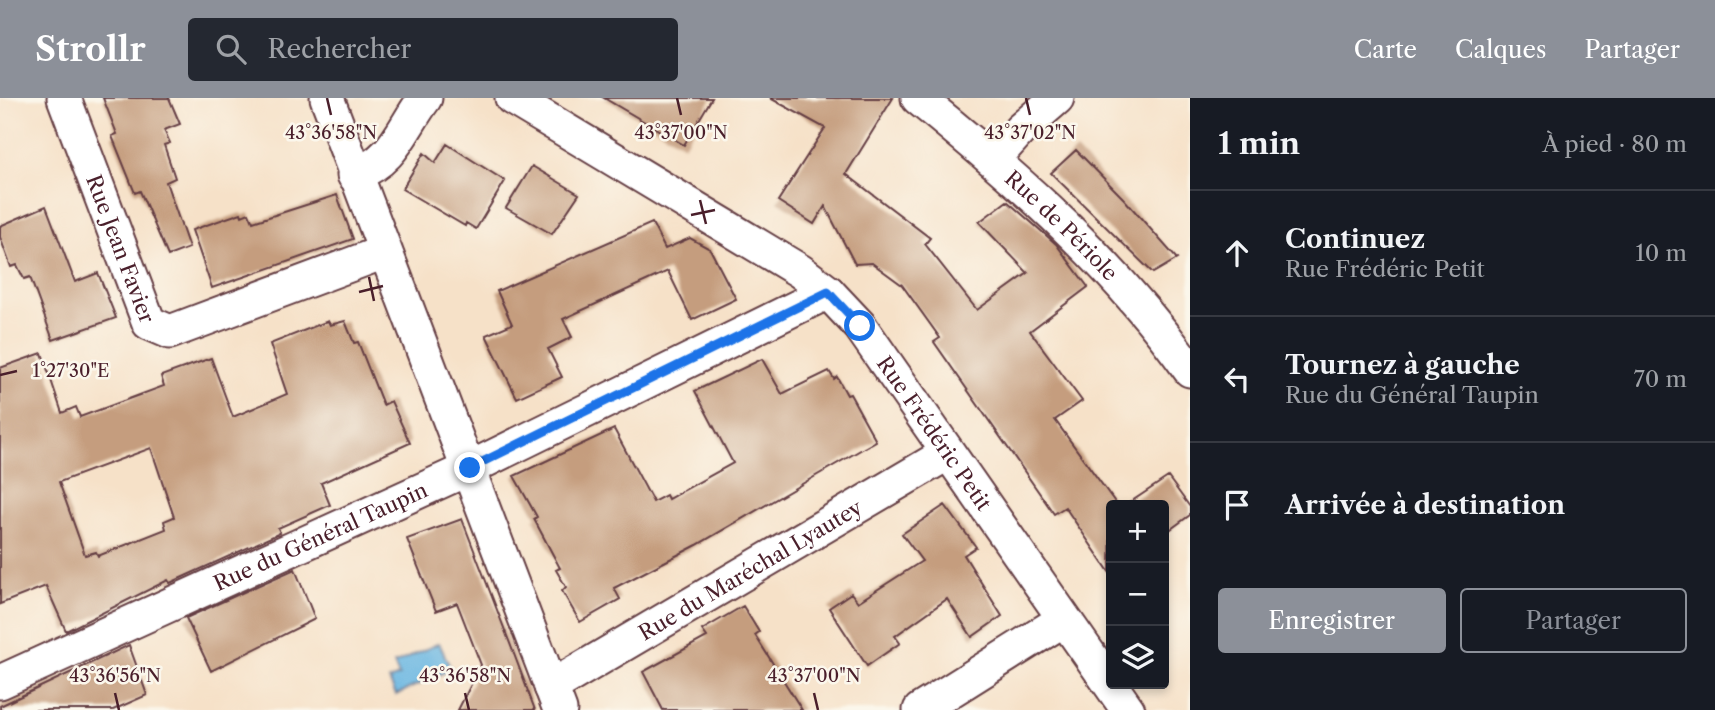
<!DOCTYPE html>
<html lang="fr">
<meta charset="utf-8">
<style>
:root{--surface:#171b24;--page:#242831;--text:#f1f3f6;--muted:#9ea1a6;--line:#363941;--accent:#8c9099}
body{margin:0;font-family:"Libre Caslon Text",serif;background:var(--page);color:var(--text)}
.controls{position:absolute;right:21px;bottom:21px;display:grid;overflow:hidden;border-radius:7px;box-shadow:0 4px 10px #0003}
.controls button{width:63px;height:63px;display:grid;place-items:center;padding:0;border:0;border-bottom:2px solid var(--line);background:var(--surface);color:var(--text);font:35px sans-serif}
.stop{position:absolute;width:21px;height:21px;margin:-16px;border:5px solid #1a73e8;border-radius:50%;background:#fff}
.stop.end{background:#1a73e8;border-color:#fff;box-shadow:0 2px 7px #0008}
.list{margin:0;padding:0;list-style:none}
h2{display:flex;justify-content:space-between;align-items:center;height:91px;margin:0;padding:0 28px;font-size:30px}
h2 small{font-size:23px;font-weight:400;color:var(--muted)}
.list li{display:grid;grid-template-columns:46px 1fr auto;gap:21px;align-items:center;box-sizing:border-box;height:126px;padding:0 28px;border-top:2px solid var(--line)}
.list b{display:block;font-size:26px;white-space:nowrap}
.list p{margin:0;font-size:23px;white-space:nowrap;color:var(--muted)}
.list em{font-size:23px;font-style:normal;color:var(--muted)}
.actions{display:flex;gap:14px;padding:21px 28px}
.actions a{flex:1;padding:16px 0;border:2px solid var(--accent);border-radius:7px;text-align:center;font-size:24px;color:var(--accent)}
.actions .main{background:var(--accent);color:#fff}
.icon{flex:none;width:38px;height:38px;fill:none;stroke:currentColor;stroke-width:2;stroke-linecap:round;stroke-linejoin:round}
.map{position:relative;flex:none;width:1190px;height:612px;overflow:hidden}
header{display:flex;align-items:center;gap:42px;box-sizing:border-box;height:98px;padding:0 35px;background:var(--accent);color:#fff}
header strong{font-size:33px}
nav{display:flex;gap:38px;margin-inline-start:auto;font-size:24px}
.search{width:490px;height:63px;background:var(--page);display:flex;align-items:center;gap:18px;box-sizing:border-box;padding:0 24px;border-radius:7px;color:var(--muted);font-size:26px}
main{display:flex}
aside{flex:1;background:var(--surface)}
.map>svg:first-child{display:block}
.water{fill:#67b5e1;stroke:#586a86;stroke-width:2}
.building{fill:#c59d7e;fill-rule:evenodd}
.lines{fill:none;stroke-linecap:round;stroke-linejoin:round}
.minor-casing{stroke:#643c43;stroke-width:37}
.minor{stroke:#fff;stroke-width:33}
.route{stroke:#1a73e8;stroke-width:9}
.ticks{fill:none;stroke:#4a1f2b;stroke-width:2.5}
.labels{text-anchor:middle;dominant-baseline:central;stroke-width:5;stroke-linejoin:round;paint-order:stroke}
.street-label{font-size:21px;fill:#4a1f2b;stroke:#fbf7ec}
.ticks-label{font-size:18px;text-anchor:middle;fill:#4a1f2b;stroke:#fbf7ec;stroke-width:5;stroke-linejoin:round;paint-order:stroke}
</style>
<header>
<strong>Strollr</strong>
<div class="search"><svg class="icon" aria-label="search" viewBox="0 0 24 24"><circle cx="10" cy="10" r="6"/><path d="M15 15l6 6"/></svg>Rechercher</div>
<nav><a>Carte</a><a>Calques</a><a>Partager</a></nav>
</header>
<main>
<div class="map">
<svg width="1190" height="612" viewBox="0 0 1190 612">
<rect width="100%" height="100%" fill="#fbf7ec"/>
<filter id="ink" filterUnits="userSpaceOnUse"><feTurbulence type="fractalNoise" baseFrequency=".0143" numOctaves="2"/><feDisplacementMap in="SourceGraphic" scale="14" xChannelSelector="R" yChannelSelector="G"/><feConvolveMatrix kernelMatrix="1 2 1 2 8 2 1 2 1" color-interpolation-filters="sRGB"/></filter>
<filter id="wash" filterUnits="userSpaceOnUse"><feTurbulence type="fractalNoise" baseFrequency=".00686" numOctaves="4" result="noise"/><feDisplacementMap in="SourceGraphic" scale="28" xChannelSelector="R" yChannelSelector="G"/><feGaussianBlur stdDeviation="1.57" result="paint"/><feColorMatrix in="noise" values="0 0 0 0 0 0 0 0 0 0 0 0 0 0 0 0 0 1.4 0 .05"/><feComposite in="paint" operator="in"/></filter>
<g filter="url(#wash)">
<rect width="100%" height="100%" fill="#f6e1c8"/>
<!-- water -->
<path class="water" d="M 439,545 L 451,571 L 396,597 L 389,582 L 399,578 L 394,566 Z"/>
<g id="blocks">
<!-- building -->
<path class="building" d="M 103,0 L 169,0 L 180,26 L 164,32 L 170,45 L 164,47 L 175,80 L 166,84 L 189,150 L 168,158 L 140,93 L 135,95 L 112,38 L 117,36 Z
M 604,0 L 712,0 L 684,47 Z
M 770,0 L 893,0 L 846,76 L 930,140 L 925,146 L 977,212 L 1028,175 L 979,124 L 1007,103 L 1056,146 L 1088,189 L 1030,233 L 1082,303 L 1055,322 L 1117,407 L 1111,407 L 1110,475 L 1065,409 L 1054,416 L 934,244 L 940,240 L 902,187 L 872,165 L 855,166 L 825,108 L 814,126 L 778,103 L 825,30 Z
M 447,46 L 505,83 L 476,131 L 466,125 L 465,128 L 402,91 L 424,55 L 435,65 Z
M 1076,52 L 1124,101 L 1177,161 L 1153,175 L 1051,75 Z
M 532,68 L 579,96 L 552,136 L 506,110 Z
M 337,97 L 353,141 L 212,190 L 192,132 L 241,115 L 242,118 L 249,115 L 253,124 Z
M 46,108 L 75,184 L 98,175 L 116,220 L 53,242 L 30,179 L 24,181 L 17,167 L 11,169 L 0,139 L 0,128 Z
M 652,125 L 665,151 L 690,140 L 710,151 L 736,201 L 692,222 L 668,173 L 563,221 L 572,239 L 548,251 L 562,279 L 517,300 L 486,237 L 512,226 L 497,193 Z
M 328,223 L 330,227 L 345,223 L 354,245 L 358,244 L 383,307 L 391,303 L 410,345 L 321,385 L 330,407 L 278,430 L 280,435 L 170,485 L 168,482 L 66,533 L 46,488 L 0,506 L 0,270 L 42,255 L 62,315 L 76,309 L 80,319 L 164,288 L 161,278 L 211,260 L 233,319 L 287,296 L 270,246 ZM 151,350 L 174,419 L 164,423 L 166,431 L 98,458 L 96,454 L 85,457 L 59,384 Z
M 762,261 L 782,296 L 829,273 L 834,281 L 837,279 L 847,297 L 850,296 L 876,343 L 697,447 L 614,490 L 620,501 L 580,524 L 562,493 L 566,489 L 556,472 L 560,470 L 534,421 L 537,419 L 514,378 L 614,331 L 653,404 L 666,397 L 668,401 L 733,365 L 695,293 Z
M 1168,379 L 1190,409 L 1190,417 L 1164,436 L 1164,407 L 1126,407 Z
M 945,407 L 976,449 L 964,457 L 1002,518 L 972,539 L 947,501 L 895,538 L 900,545 L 867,568 L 829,510 L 851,495 L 858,504 L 922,463 L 902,436 Z
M 462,421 L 514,556 L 535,612 L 458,612 L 481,567 L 457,505 L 436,513 L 407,441 Z
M 295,471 L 315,521 L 211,573 L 186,520 Z
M 743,508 L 759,534 L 755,537 L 802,612 L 663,612 L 643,574 L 707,539 L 702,532 Z
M 129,547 L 147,597 L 113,612 L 0,612 L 0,608 Z"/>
</g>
</g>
<g filter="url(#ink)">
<use href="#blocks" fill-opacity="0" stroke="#643c43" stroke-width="2"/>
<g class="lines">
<!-- minor casing -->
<g class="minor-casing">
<g id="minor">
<path id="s1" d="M 64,0 L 149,225 L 170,234 L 384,154"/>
<path d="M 327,0 L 560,612"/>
<path id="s2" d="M 512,0 L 800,173 L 828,194 L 860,228 L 1128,612"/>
<path id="s3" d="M 918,0 C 1019,82 1114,165 1190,272"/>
<path d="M 994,61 L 1020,32 L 1057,0"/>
<path d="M 354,77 C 395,62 401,32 425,0"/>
<path id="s4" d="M 0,584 L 470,370 L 828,194"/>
<path id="s5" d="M 551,589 L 948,355"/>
<path d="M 920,612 L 1063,522"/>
</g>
</g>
<!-- minor -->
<use href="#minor" class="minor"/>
</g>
</g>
<g class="lines" filter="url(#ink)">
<!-- route -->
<path class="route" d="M 470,370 L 828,194 L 860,228"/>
</g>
<!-- ticks -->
<path class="ticks" d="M 327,0 L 331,17M 677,0 L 681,17M 1026,0 L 1030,17M 700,102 L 706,126M 691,117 L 715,112M 369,179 L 374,203M 359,194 L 383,188M 0,277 L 17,273M 115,595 L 119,612M 465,595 L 469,612M 814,595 L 818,612"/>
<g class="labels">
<!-- street labels -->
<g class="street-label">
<text stroke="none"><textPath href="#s3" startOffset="192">Rue de Périole</textPath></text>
<text stroke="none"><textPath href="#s1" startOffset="161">Rue Jean Favier</textPath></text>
<text stroke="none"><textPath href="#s2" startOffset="548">Rue Frédéric Petit</textPath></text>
<text stroke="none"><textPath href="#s4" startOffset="352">Rue du Général Taupin</textPath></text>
<text stroke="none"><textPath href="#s5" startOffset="231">Rue du Maréchal Lyautey</textPath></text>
</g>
</g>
<g class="ticks-label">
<text x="331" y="41">43°36'58"N</text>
<text x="681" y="41">43°37'00"N</text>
<text x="1030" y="41">43°37'02"N</text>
<text x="71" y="279">1°27'30"E</text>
<text x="115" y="584">43°36'56"N</text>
<text x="465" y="584">43°36'58"N</text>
<text x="814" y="584">43°37'00"N</text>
</g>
</svg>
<div class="controls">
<button>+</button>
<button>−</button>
<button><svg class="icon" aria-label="layers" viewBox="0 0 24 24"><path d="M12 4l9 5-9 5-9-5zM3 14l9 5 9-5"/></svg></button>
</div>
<div class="stop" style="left:860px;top:228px"></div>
<div class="stop end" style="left:470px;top:370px"></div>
</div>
<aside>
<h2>1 min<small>À pied · 80 m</small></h2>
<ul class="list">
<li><svg class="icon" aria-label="ahead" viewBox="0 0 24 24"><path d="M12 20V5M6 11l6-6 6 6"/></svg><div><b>Continuez</b><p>Rue Frédéric Petit</p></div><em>10 m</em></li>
<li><svg class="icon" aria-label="left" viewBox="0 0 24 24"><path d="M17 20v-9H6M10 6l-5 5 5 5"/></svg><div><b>Tournez à gauche</b><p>Rue du Général Taupin</p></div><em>70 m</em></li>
<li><svg class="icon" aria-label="arrive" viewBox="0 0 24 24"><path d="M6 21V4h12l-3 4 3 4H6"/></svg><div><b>Arrivée à destination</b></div></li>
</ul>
<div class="actions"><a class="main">Enregistrer</a><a>Partager</a></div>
</aside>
</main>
